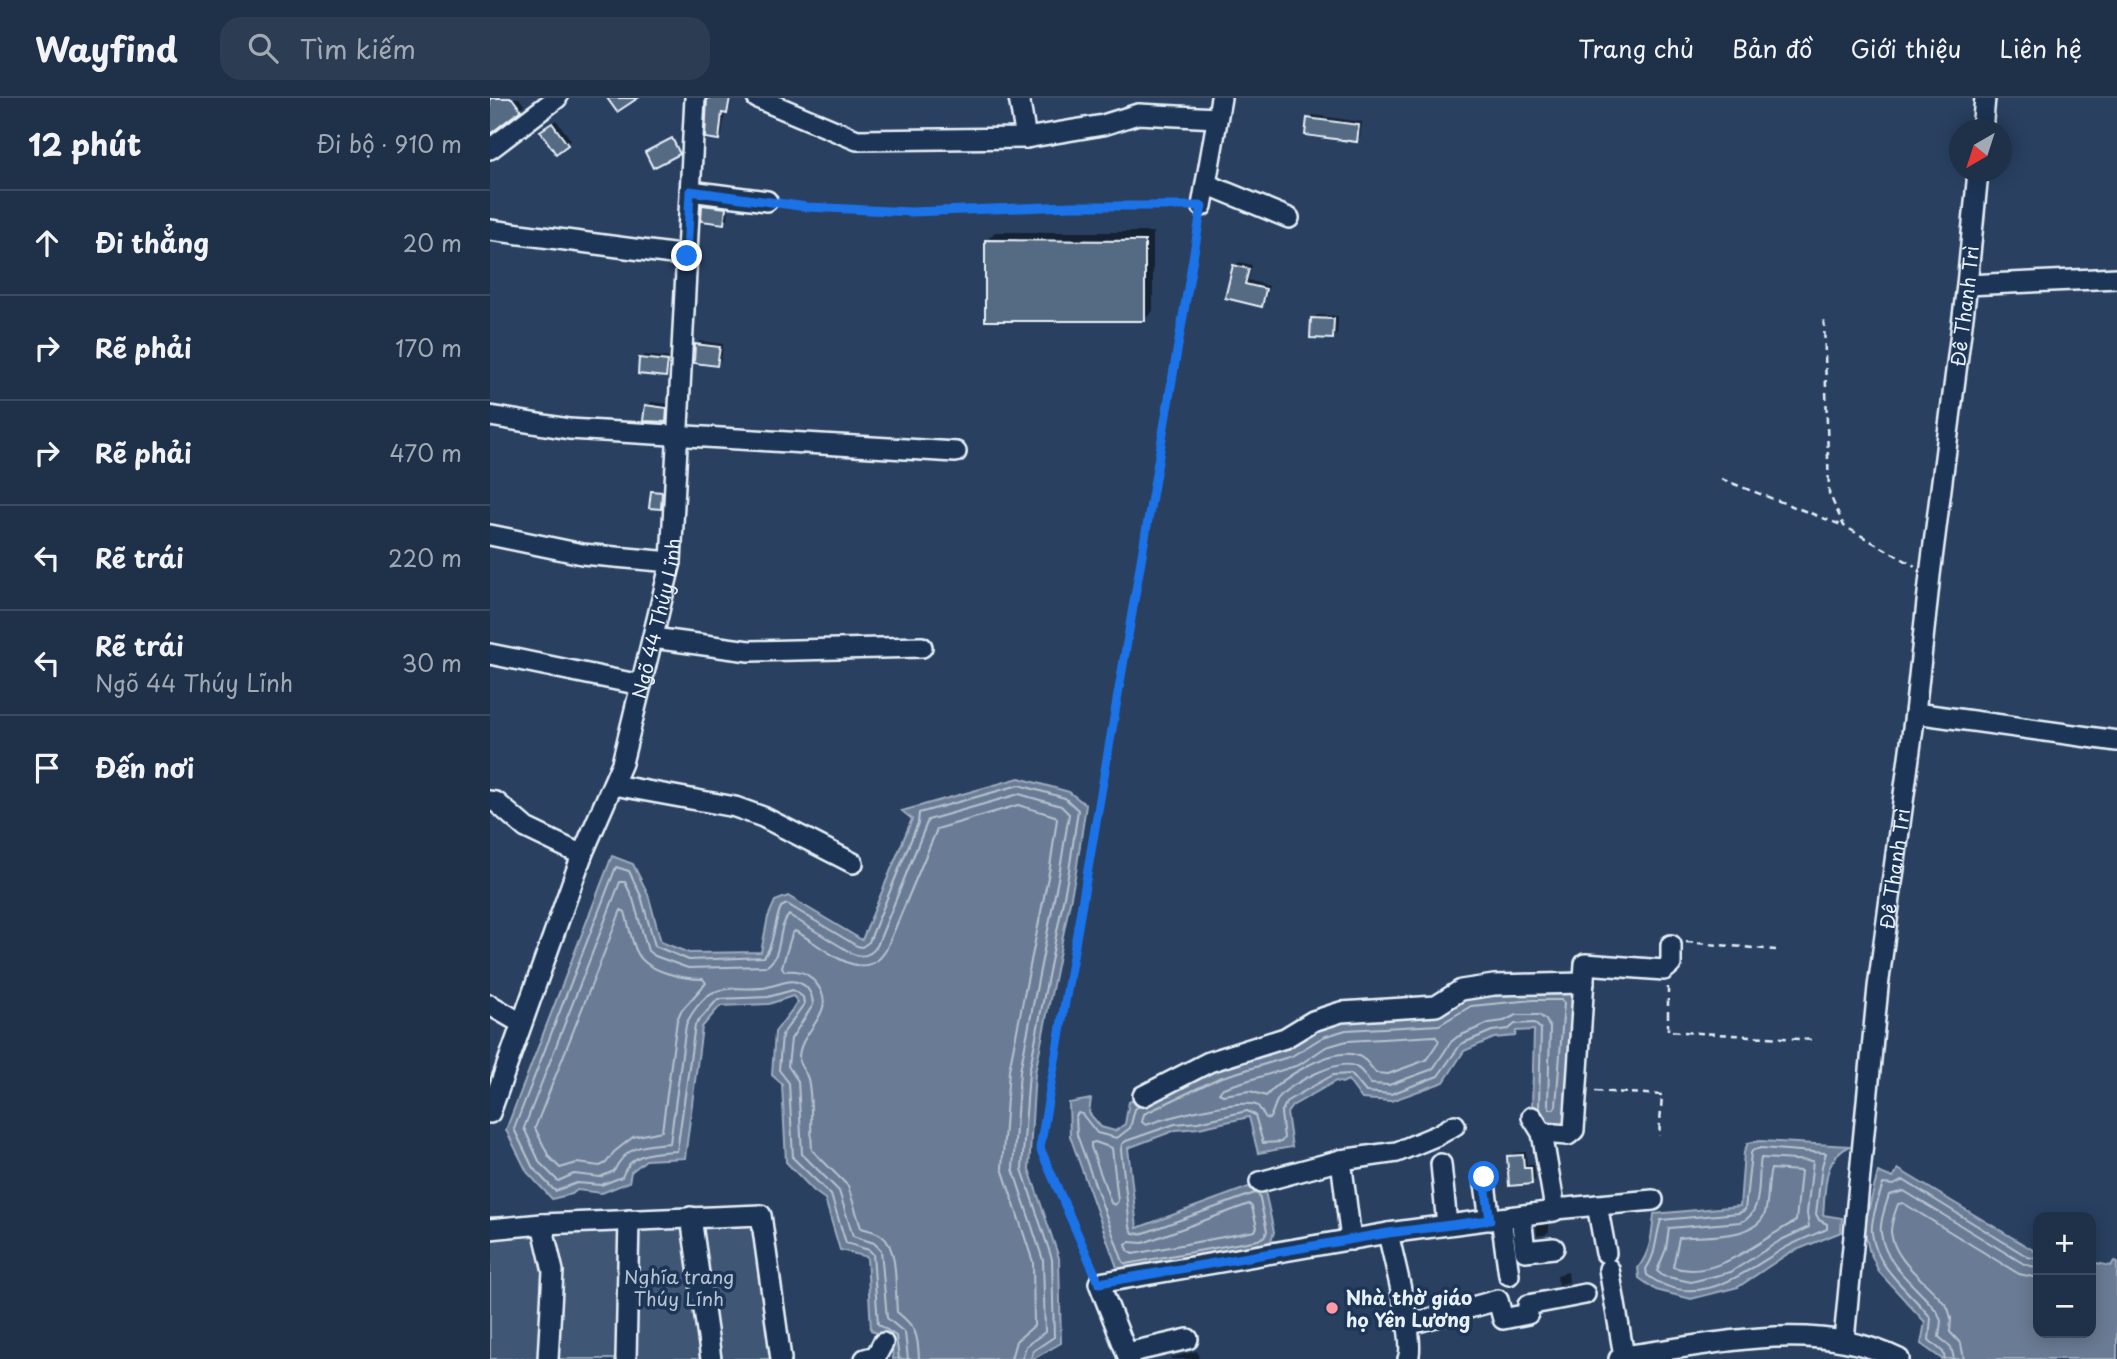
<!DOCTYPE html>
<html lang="vi">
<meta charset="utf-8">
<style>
:root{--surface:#1f3049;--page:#2c3c53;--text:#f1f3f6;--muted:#a1a9b4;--line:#3c4b61}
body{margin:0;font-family:"Playpen Sans",sans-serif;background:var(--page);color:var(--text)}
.controls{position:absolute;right:21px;bottom:21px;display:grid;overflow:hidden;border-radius:14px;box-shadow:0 4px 18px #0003}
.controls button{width:63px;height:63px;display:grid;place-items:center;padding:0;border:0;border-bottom:2px solid var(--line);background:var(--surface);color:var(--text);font:35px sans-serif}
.compass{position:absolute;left:1459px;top:21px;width:63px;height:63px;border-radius:50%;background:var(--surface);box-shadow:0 4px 18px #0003;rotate:219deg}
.stop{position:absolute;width:21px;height:21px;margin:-16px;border:5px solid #1a73e8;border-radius:50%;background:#fff}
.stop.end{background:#1a73e8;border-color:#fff;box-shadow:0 2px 7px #0008}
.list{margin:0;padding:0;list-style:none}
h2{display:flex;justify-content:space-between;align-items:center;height:91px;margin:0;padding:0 28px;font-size:30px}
h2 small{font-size:23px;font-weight:400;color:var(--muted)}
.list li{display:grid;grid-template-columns:46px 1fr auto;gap:21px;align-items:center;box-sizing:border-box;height:105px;padding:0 28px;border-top:2px solid var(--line)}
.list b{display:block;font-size:26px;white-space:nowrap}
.list p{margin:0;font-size:23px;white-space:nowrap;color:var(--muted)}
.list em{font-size:23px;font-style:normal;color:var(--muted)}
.icon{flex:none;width:38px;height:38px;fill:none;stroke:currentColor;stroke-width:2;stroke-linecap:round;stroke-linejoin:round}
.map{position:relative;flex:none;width:1627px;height:1261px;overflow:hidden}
header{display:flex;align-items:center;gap:42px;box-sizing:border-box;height:98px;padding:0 35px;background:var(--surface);border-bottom:2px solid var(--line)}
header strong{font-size:33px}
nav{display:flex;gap:38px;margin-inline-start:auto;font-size:24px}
.search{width:490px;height:63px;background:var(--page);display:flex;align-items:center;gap:18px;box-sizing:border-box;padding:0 24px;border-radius:21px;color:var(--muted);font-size:26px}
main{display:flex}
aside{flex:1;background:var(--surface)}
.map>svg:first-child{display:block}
.green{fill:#415774;stroke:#94a4b6;stroke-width:2}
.water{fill:#6b7c95;stroke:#9dabbd;stroke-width:2}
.shadow{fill:#0007}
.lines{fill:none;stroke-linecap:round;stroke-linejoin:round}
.shore{stroke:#b6c2d0;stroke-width:2}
.building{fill:#556a83;stroke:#e8f1f8;stroke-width:2}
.minor-casing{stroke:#e8f1f8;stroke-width:24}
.path{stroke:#e8f1f8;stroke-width:2.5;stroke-dasharray:7 5;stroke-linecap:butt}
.minor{stroke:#1d3557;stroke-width:19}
.route{stroke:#1a73e8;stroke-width:9}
.poi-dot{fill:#ff9aa2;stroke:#1d3557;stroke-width:2.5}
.labels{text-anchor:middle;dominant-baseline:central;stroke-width:7;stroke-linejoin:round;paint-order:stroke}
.street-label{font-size:19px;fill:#e8f1f8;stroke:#1d3557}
.park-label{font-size:19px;fill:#b6c3d0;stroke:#1d3557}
.poi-label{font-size:19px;font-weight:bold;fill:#e8f1f8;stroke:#1d3557;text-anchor:start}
</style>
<header>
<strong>Wayfind</strong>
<div class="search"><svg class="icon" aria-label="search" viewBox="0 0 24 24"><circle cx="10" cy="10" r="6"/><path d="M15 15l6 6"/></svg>Tìm kiếm</div>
<nav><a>Trang chủ</a><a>Bản đồ</a><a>Giới thiệu</a><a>Liên hệ</a></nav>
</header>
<main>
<aside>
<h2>12 phút<small>Đi bộ · 910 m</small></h2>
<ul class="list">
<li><svg class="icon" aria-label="ahead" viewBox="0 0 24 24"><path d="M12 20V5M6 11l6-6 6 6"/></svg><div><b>Đi thẳng</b></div><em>20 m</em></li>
<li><svg class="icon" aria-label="right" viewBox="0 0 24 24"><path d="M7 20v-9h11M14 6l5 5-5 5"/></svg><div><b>Rẽ phải</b></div><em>170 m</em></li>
<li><svg class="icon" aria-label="right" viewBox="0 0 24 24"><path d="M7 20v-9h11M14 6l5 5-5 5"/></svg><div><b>Rẽ phải</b></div><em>470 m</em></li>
<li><svg class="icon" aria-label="left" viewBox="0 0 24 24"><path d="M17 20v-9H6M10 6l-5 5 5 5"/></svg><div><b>Rẽ trái</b></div><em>220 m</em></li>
<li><svg class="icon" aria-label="left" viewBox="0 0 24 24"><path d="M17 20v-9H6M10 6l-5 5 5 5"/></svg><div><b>Rẽ trái</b><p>Ngõ 44 Thúy Lĩnh</p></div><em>30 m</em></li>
<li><svg class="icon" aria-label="arrive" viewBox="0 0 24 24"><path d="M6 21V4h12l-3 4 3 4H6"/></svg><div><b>Đến nơi</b></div></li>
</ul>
</aside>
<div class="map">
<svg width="1627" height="1261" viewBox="0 0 1627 1261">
<rect width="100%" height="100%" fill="#294061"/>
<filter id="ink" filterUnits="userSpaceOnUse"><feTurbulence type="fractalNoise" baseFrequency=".0143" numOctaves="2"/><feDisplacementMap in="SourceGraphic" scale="14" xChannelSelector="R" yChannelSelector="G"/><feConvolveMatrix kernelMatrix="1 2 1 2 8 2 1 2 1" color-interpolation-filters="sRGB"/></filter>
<g filter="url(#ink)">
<!-- green -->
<path class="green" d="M 277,1114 L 301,1261 L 0,1261 L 0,1119 Z"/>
<!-- water -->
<path class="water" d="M 529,680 L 579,694 L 596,707 L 586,774 L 545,975 L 539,1071 L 569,1160 L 571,1245 L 543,1261 L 403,1261 L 401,1242 L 381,1232 L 377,1159 L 350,1152 L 335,1101 L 324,1093 L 296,1064 L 292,986 L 282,977 L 285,934 L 308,904 L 303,898 L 279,906 L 230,908 L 212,929 L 195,1060 L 156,1062 L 141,1074 L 139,1084 L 112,1095 L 87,1092 L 82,1096 L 62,1101 L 37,1074 L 16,1032 L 122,758 L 143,766 L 158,796 L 171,844 L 199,855 L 271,854 L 278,819 L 285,803 L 298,798 L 372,842 L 422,721 L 412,713 Z
M 1084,887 L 1081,1023 L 1071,1031 L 1056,1029 L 1042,1010 L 1044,932 L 1026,933 L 1025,938 L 1004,940 L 974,953 L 954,984 L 901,1003 L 872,1001 L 858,982 L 852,985 L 846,983 L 802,1008 L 797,1015 L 802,1049 L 768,1055 L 759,1019 L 709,1030 L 686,1032 L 638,1050 L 647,1130 L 764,1087 L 774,1089 L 784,1134 L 781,1143 L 770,1148 L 629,1175 L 580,1038 L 579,1005 L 601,1001 L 599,1015 L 611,1029 L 625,1033 L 635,1026 L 639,1004 L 825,924 L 976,893 Z
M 1270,1043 L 1360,1048 C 1332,1061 1336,1090 1333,1117 L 1352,1120 L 1351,1134 L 1299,1155 L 1248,1189 L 1201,1201 L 1166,1192 L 1149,1180 L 1148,1170 C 1161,1153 1162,1136 1164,1116 L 1250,1108 L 1254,1054 L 1258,1045 Z
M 1408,1071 L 1548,1155 L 1548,1235 L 1601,1235 L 1601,1164 L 1621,1168 L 1624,1163 L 1627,1164 L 1627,1261 L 1452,1261 L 1431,1246 L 1435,1224 L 1389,1174 L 1379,1152 L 1374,1130 L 1388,1074 L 1403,1080 Z"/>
<!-- shadow -->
<path class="shadow" d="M 7,0 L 29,0 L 34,7 L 0,33 L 0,13 Z
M 219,0 L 242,0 L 240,10 L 235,13 L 232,37 L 229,40 Z
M 823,17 L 872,24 L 870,39 L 866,43 L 819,21 Z
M 66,22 L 81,42 L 77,46 L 56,30 Z
M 217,104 L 239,106 L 238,120 L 234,124 L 213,108 Z
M 505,134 L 663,134 L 663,213 L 654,222 L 496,143 Z
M 749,164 L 762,167 L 758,182 L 779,188 L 775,203 L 771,207 L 737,199 L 745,168 Z
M 827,217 L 848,218 L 847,236 L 843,240 L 823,221 Z
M 210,243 L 233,246 L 231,262 L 227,266 L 206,247 Z
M 155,257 L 181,260 L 179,273 L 175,277 L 151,261 Z
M 161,304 L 180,306 L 179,319 L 175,323 L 157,308 Z
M 164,392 L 173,393 L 171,409 L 162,394 Z
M 1036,1054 L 1037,1067 L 1044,1067 L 1045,1081 L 1041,1085 L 1019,1059 L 1023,1055 Z
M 1059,1123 L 1059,1133 L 1055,1137 L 1047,1138 L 1046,1129 L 1050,1125 Z
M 1078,1174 L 1079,1184 L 1068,1187 L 1067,1177 Z
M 707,1253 L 709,1261 L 681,1261 L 683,1256 L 683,1259 Z"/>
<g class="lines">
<!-- shore -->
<path class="shore" d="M 131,812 L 135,814 C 139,827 141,844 148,856 C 158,874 194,881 213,881 L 216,885 L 191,913 L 187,922 L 172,1033 L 143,1039 L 124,1054 L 116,1065 L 110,1068 L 87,1065 L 70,1070 L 59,1059 L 45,1030 Z
M 1043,902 L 1071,902 L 1074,905 L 1066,1008 L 1064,1011 L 1060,1011 L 1058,1006 L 1060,930 L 1056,922 L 1049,917 L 1026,917 L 1014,923 L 999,925 L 967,939 L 961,944 L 943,971 L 899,987 L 881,986 C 876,980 873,972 866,969 C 850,959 803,985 791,997 C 784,1004 784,1014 779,1021 L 776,1020 L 768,1008 C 753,999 675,1020 656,1027 L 652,1024 L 654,1016 L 729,980 L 802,958 L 833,939 L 856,932 L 949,927 L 981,908 Z
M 945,938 L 949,943 L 936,962 L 898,976 L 886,975 C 880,968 876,960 866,957 C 840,949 792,980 776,998 L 760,993 L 733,997 L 729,995 L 733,990 L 809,967 L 836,949 L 857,943 Z
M 649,1008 L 645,1011 L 640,1030 L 627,1040 L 607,1035 L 592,1016 L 588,1015 L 586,1018 L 587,1037 L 633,1164 L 636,1166 L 768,1142 L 775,1138 L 777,1133 L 769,1097 L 765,1095 L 651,1136 L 643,1135 L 640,1129 L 631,1052 L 632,1046 L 636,1043 L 685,1026 L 708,1024 L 757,1013 L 765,1017 L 773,1045 L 791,1044 L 794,1040 L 791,1015 L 797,1003 L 843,977 L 861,976 L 876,994 L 901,996 L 948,978 L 971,946 L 1002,933 L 1019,931 L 1025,926 L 1044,925 L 1051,931 L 1049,1007 L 1051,1013
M 605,1044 L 622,1050 L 628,1103 L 625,1107 L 621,1105 L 601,1049 L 601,1045 Z
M 1271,1050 L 1336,1055 L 1332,1068 L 1326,1116 L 1329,1122 L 1337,1126 L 1337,1131 C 1323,1137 1307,1143 1293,1151 C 1251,1176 1206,1214 1157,1177 L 1156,1171 C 1167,1155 1165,1140 1171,1122 L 1249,1115 L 1255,1112 L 1261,1055 L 1263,1052 Z
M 1271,1060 L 1323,1063 L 1317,1115 L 1319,1129 L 1291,1142 L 1241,1174 L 1201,1184 L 1173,1178 L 1167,1173 L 1176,1151 L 1179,1130 L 1251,1124 C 1274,1116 1267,1079 1271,1060 Z
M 1281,1071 L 1311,1073 L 1306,1123 C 1270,1141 1225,1184 1183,1169 L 1189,1140 C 1213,1137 1266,1142 1275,1115 C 1279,1101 1277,1085 1281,1071 Z
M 759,1106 L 762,1109 L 767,1129 L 765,1133 L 643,1156 L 639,1154 L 636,1147 L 639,1144 L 653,1145 Z
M 409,1261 L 406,1238 L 388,1226 L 383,1156 L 379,1152 L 356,1145 L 341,1097 L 303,1060 L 299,985 L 289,972 L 292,937 L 314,906 L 313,899 L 303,892 L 278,899 L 228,901 L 205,927 L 187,1053 C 164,1055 141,1053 132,1079 L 111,1087 L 87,1085 L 65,1093 L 43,1070 L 24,1031 L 126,769 L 139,773 L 151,798 L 165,848 L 199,862 L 274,859 C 284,847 284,824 291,809 L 297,806 L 367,848 L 372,849 L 379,844 L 428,725 L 429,715 L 529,687 L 575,700 L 588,712 L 579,773 L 539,974 L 532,1071 L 562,1161 L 564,1239 L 543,1253 L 541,1261
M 418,1261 L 415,1235 L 397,1220 L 391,1152 L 384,1145 L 363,1138 L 349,1093 L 312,1056 L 308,983 L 298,968 L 301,941 L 323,907 C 323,898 319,889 310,885 C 300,880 288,887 278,889 C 261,893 240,887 224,894 C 213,898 200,917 196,927 L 180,1045 C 155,1047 136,1047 124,1073 L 110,1079 L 84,1076 L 68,1083 L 50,1065 L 34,1030 L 130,784 L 135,784 L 143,801 L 158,853 L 165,858 L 198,870 L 277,868 C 294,856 286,831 299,817 L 363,856 C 373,860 381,857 387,848 L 438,722 L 529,696 L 571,708 L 579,716 L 570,771 L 530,973 L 523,1071 L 553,1162 L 555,1234 L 536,1248 L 532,1261
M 429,1261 C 428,1236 426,1229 407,1214 C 405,1194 409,1150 392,1138 C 386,1133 378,1132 371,1130 L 358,1088 L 322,1052 C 320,1029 323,1003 318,981 C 316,973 309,969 309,961 C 308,931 353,914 324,883 C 316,873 306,872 294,873 L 292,869 L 302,836 L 305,833 C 331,846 373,891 396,852 L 447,731 L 528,707 L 565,718 L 567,721 L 560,769 L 519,972 L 512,1070 L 543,1164 L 544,1228 L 526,1243 L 521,1261
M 1455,1261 L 1453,1254 L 1439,1242 L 1441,1220 C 1420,1193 1386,1171 1382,1135 C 1380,1124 1389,1098 1393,1086 L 1404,1087 L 1413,1082 L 1538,1159 L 1548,1161
M 1464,1261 L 1461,1249 L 1449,1239 L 1451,1223 L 1448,1215 C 1429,1189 1395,1169 1391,1135 C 1389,1124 1396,1107 1399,1097 L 1414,1093 L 1534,1166 L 1548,1170
M 1474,1261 L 1471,1246 L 1460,1234 L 1461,1220 L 1458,1210 C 1441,1186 1404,1165 1401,1134 C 1401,1125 1405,1114 1408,1106 L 1413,1105 L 1529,1176 L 1548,1180"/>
</g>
<!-- building -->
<path class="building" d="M 0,0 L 22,0 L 31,12 L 0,36 Z
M 117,0 L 148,0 L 127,14 Z
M 217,0 L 240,0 L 237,16 L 232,15 L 229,42 L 215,40 Z
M 817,20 L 869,27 L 867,44 L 815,37 Z
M 62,25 L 78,47 L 66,56 L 50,33 Z
M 182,40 L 190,56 L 163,70 L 155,54 Z
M 212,107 L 236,110 L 234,126 L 211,123 Z
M 495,142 L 655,143 L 655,223 L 495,223 Z
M 743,167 L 759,171 L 755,186 L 776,191 L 772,209 L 735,200 Z
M 821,220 L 844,221 L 843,241 L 820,240 Z
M 205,246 L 230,249 L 227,268 L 204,265 Z
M 149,260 L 178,263 L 176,279 L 148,276 Z
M 155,307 L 177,310 L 176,324 L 153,323 Z
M 161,393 L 172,394 L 171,411 L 159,410 Z
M 1033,1057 L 1034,1070 L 1041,1070 L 1042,1086 L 1019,1088 L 1017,1058 Z"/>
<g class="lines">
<!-- minor casing -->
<g class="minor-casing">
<g id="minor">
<path d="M 267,0 L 367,42 L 536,40 L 613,27 L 648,16 L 727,20"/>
<path d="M 529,0 L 536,40"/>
<path d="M 1492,32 L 1495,0"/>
<path d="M 0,51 L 67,0"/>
<path d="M 716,86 L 799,120"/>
<path d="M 200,93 L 277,103"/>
<path d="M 712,108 L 731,0"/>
<path d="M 0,132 L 197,158"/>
<path d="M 1477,187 L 1627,180"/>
<path d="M 0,318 L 79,331 L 466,354"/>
<path d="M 0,437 L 92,456 L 181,464"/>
<path d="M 163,540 L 259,553 L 432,549"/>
<path d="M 0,556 L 151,587"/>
<path d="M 1425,615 L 1627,643"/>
<path d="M 124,687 L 245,709 L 273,719 L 363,765"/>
<path d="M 0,703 L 6,704 L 36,730 L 92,757"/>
<path d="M 0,907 L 31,925"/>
<path d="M 653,998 L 719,964 L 795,940 L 823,923 L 851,914 L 946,908 L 971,892 L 1004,887 L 1094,885"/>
<path id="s1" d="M 0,1015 L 92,757 L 132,665 L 181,464 L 205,0"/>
<path d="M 1052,1035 L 1078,1037 L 1084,1032 L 1095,866 L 1174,872 L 1181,866 L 1181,847"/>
<path d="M 851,1062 L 861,1142"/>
<path d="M 951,1066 L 957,1127"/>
<path d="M 994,1079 L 1000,1122"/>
<path d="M 770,1084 L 851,1062 L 907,1054 L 948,1037 L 965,1027"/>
<path d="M 1107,1107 L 1116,1155"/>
<path d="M 1065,1111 L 1163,1102"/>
<path d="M 1031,1118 L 1035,1153 L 1064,1150"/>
<path d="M 201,1119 L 221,1261"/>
<path d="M 1011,1120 L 1019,1177"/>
<path d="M 52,1126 L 63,1173 L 58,1261"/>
<path d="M 0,1131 L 52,1126 L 271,1117 L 291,1261"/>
<path d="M 898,1135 C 903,1159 926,1243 918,1261"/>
<path d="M 1119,1171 L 1134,1258"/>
<path d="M 917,1227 L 1008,1202 L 1013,1221 L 1038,1216 L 1038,1207 L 1095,1196"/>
<path id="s2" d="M 1354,1242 L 1388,889 L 1425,615 L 1440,477 L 1477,187 L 1488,74"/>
<path d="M 637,1255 L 698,1241"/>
<path d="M 136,1261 L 139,1122"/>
<path d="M 375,1261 L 386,1258 L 393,1245"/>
<path d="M 639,1261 L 609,1185 L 898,1135 L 1064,1113 L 1065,1111 L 1052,1035 L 1042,1019"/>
<path d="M 1129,1261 L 1134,1258 C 1222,1247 1325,1219 1409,1261"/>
</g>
</g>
<!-- path -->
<path class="path" d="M 293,105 C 426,125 562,104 696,107
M 1334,222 L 1339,395 L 1354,428 L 1425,468
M 1231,381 L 1354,428
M 1196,844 L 1286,852
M 1178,889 L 1178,933 L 1325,942
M 1105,993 L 1172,997 L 1169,1038
M 602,1169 L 550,1050 L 709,126"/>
<!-- minor -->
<use href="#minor" class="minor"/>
</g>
</g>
<g class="lines" filter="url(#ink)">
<!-- route -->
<path class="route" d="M 197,158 L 200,93 L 317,109 L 421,114 L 582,108 L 712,108 L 550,1050 L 609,1185 L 898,1135 L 1000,1122 L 994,1079"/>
</g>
<!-- markers -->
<circle class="poi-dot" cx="842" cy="1210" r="7"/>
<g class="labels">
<!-- street labels -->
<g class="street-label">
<text stroke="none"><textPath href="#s2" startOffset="1041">Đê Thanh Trì</textPath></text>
<text stroke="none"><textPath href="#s1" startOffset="523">Ngõ 44 Thúy Lĩnh</textPath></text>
<text stroke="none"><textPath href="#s2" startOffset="474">Đê Thanh Trì</textPath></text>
</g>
<!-- park labels -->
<g class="park-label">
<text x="189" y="1178">Nghĩa trang<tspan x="189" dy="22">Thúy Lĩnh</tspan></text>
</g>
<!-- poi labels -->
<g class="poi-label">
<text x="856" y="1199">Nhà thờ giáo<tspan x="856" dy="22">họ Yên Lương</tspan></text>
</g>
</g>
</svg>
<div class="controls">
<button>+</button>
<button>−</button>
</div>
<svg class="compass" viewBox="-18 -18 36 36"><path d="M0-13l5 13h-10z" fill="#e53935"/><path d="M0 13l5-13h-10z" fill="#a1a9b4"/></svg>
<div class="stop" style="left:994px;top:1079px"></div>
<div class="stop end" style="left:197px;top:158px"></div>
</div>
</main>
